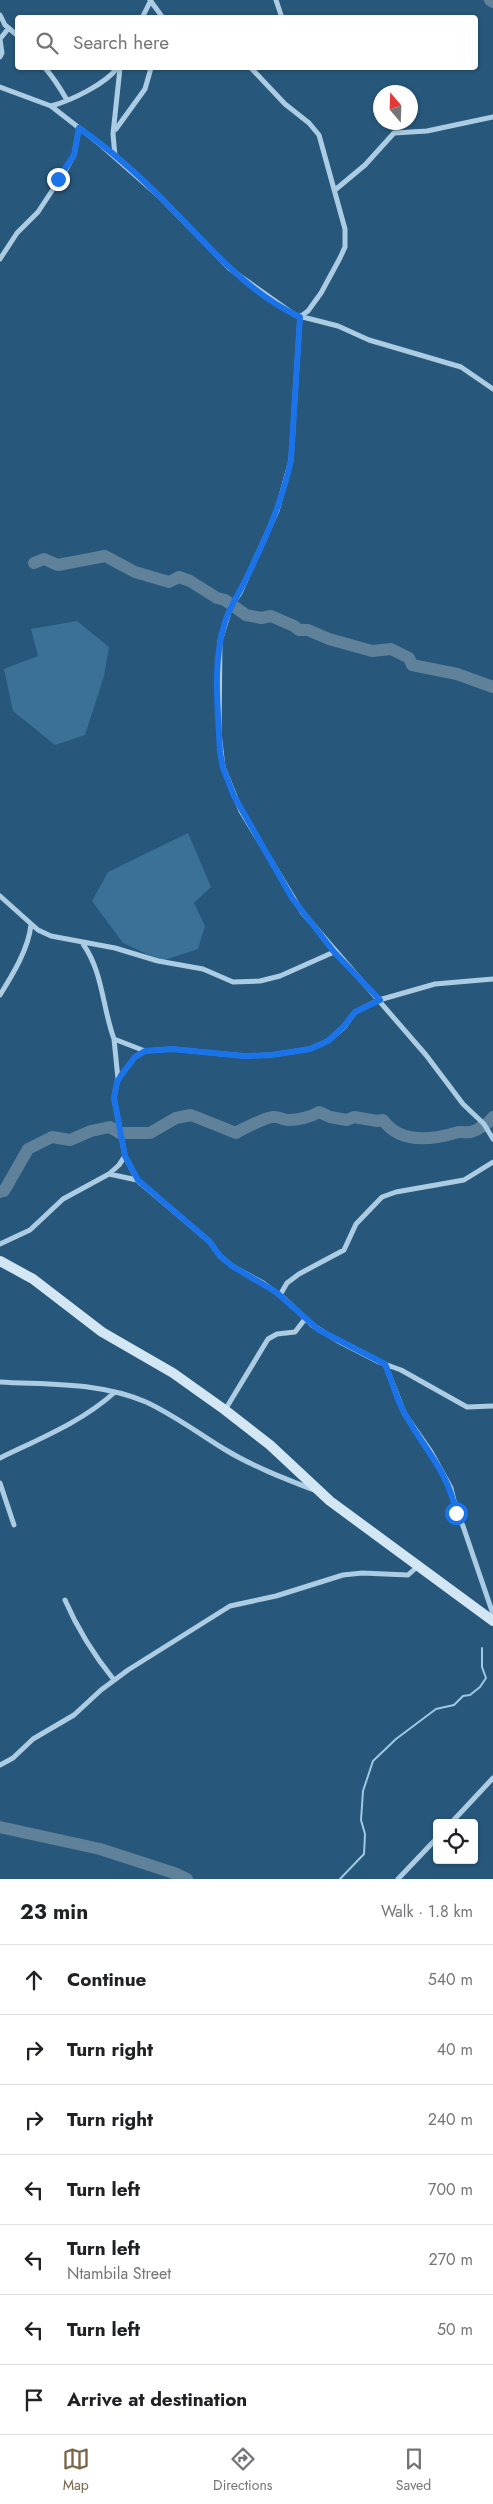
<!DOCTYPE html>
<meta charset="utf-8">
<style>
:root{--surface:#fff;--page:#f6f6f6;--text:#202124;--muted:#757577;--line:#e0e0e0;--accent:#7b6447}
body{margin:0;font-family:Jost,sans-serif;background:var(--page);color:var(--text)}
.controls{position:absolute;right:15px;bottom:15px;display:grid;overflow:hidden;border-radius:5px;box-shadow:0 1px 4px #0004}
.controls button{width:45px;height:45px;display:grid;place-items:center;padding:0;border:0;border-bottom:1px solid var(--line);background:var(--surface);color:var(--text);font:25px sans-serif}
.compass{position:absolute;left:373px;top:85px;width:45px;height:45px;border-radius:50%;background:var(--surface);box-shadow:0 1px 4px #0004;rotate:341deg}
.stop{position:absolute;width:15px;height:15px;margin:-11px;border:4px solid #1a73e8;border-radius:50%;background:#fff}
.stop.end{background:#1a73e8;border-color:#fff;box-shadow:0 1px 5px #0008}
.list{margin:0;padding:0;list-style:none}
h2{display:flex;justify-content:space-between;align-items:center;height:65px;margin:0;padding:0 20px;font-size:21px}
h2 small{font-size:16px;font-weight:400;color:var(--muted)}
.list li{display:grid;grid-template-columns:32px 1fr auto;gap:15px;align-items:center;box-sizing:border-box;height:70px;padding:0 20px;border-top:1px solid var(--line)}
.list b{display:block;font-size:19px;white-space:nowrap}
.list p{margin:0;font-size:16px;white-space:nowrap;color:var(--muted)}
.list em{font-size:16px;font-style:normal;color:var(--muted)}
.icon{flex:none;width:28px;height:28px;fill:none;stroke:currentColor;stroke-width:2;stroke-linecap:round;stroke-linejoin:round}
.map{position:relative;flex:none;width:493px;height:1879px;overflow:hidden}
.search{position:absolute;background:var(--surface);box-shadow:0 1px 4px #0004;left:15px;right:15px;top:15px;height:55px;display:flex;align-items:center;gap:12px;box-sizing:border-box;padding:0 18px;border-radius:5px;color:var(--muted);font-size:19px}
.sheet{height:555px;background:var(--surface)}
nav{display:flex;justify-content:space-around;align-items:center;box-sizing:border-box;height:70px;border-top:1px solid var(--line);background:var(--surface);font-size:14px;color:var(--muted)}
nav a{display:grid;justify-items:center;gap:2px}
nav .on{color:var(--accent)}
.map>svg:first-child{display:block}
.green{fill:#3b7197}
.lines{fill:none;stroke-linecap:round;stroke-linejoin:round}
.stream{stroke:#9fc8e4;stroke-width:2}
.river{stroke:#5f819a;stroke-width:12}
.street{stroke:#abcce3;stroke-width:5}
.secondary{stroke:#d3e6f4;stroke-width:10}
.route{stroke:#1a73e8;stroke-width:6}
</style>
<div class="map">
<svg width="493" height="1879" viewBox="0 0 493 1879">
<rect width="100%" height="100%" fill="#27577a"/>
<!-- green -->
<path class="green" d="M 77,621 L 109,647 L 104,676 L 85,735 L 55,745 L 13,711 L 4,669 L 38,656 L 31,629 Z
M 188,833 L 211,887 L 194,903 L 205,926 L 198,949 L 162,961 L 123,943 L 92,901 L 108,872 Z"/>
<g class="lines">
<!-- stream -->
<path class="stream" d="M 340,1879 L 364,1854 L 365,1834 L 361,1820 L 363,1791 L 373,1761 L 396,1739 L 436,1709 L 454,1705 L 463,1696 L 470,1695 L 480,1687 L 486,1678 L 482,1667 L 482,1648"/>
<!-- river -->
<path class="river" d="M 490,0 L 493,2
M 34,563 L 44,559 L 58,565 L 105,556 L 135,572 L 169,582 L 179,577 L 190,581 L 217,598 L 225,600 L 246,615 L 261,618 L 271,616 L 294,626 L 299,630 L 308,630 L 329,639 L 372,651 L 391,649 L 409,658 L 412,665 L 457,674 L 493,687
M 0,1192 L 4,1191 L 28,1149 L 52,1137 L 70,1140 L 91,1131 L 110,1127 L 120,1133 L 150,1133 L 176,1118 L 191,1115 L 236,1133 C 242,1129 267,1117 273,1117 C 278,1116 283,1120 288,1120 C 298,1120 311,1117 319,1112 L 330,1117 L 347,1120 L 354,1117 L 377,1121 L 383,1120 C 400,1144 431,1140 455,1133 C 460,1131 466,1133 471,1132 C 478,1130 489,1123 493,1117
M 0,1827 L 100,1849 L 177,1874 L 187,1879"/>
<!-- street -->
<path class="street" d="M 150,0 L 163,18
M 276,0 L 282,18
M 0,15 L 5,25 L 18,36
M 142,18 L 151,0
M 0,57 L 2,53 L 0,39 L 8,29
M 45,68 C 54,78 60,88 67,100
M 251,68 L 285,104 L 309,123 L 319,135 L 345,229 L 345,247 L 340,258 L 321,293 L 308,311 L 300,317 L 291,460 L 277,511 L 240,593 L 231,606 L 220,641 L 219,733 L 223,767 L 241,811 L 302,912 L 426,1055 L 463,1104 L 484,1124 L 493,1139
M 0,87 L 51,106 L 101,145 L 159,196 L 230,269 L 295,315 L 338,326 L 369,340 L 461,367 L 493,389
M 51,106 C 70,101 106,84 117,68
M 116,129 L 145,89 L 151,68
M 115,156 L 113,134 L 120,68
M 335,190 L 365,165 L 394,133 L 427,131 L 493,117
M 0,259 L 17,233 L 38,212 L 65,171 L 74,155 L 79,128
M 0,896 L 38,930 L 51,936 L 115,948 L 158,961 L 203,969 L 233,982 L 260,981 L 280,976 L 334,952
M 83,944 C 103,972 102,1006 114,1039
M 493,979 L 435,984 L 379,1000 L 355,1012 L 344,1027 L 328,1041 L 310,1049 L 271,1055 L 244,1056 L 172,1049 L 145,1051 L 135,1057 L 122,1074 L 117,1082 L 114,1098 L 125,1156 L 137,1180 L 209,1241 L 220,1256 L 232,1266 L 263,1283 L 285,1299 L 312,1325 L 340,1342 L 379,1362 L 401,1370 L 467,1407 L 493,1406
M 0,995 C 13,974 29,948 31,924
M 118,1079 L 114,1039 L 145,1051
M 109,1174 L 137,1180
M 0,1244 L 30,1230 L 63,1199 L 109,1174 L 119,1165 L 125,1156
M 280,1295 L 287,1283 L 299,1274 L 344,1250 L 356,1224 L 382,1197 L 396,1192 L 464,1180 L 493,1162
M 385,1364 L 404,1413 L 431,1452 L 451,1488 L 457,1513 L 463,1526 L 493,1614
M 0,1382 C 49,1385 100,1382 146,1402 C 174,1415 198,1433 224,1449 C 252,1466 283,1478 314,1490
M 225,1410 L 268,1339 L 277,1334 L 295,1332 L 305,1319
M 0,1458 C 39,1439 82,1422 115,1392
M 0,1483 L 14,1525
M 65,1600 C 78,1630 93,1654 114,1680
M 0,1765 L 13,1758 L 33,1739 L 74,1715 L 101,1690 L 128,1670 L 230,1606 L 276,1596 L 343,1575 L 362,1573 L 408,1575 L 418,1566
M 451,1823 L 493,1778
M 398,1879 L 437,1838"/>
<!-- secondary -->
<path class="secondary" d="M 0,1261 L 33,1279 L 102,1332 L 173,1373 L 225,1410 L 270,1445 L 330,1501 L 493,1621"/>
</g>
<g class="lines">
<!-- route -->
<path class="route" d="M 58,179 L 74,155 L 79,128 C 111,150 142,178 169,206 C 209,246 247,293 300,317 L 291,460 C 282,503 264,542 245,581 C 238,595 229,608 225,622 C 212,662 218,710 220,752 L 223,768 L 234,796 L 292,898 L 334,952 L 380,1000 L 355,1012 L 344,1026 L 328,1041 L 310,1049 L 271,1055 L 244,1056 L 172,1049 L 145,1051 L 135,1057 L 122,1074 L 117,1082 L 114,1098 L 125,1156 L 138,1180 L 209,1241 L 220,1256 L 232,1266 L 276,1292 L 319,1330 L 385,1364 C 392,1380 396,1399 405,1414 C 424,1449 449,1472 456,1513"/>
</g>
</svg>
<div class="controls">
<button><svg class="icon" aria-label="locate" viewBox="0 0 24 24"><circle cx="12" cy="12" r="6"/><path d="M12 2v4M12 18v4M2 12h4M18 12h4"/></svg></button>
</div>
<svg class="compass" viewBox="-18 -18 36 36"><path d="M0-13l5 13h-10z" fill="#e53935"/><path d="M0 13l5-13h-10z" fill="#757577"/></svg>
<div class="stop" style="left:456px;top:1513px"></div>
<div class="stop end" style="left:58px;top:179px"></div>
<div class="search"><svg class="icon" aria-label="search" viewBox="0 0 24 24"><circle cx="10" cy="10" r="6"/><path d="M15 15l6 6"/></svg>Search here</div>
</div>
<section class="sheet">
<h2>23 min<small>Walk · 1.8 km</small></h2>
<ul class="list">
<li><svg class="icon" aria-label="ahead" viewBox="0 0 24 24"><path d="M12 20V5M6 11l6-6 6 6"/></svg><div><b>Continue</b></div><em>540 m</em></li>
<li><svg class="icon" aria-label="right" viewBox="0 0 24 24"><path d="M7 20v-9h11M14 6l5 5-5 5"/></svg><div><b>Turn right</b></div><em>40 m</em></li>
<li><svg class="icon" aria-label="right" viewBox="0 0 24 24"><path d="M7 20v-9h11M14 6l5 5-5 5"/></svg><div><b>Turn right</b></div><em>240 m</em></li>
<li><svg class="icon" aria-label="left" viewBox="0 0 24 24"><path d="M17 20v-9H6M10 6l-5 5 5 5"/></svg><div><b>Turn left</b></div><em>700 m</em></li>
<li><svg class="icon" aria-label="left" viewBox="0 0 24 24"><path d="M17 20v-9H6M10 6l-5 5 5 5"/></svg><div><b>Turn left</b><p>Ntambila Street</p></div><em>270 m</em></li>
<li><svg class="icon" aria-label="left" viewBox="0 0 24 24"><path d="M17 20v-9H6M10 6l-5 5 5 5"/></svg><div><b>Turn left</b></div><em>50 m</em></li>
<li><svg class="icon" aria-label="arrive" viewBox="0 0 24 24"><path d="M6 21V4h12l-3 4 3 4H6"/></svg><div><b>Arrive at destination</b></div></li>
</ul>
</section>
<nav>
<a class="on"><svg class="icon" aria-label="map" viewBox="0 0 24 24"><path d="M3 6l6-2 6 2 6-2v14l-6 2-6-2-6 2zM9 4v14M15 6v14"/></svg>Map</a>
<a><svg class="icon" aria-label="directions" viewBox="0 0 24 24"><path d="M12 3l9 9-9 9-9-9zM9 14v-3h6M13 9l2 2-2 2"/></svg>Directions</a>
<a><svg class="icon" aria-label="saved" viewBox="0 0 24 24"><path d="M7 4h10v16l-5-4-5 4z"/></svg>Saved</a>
</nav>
